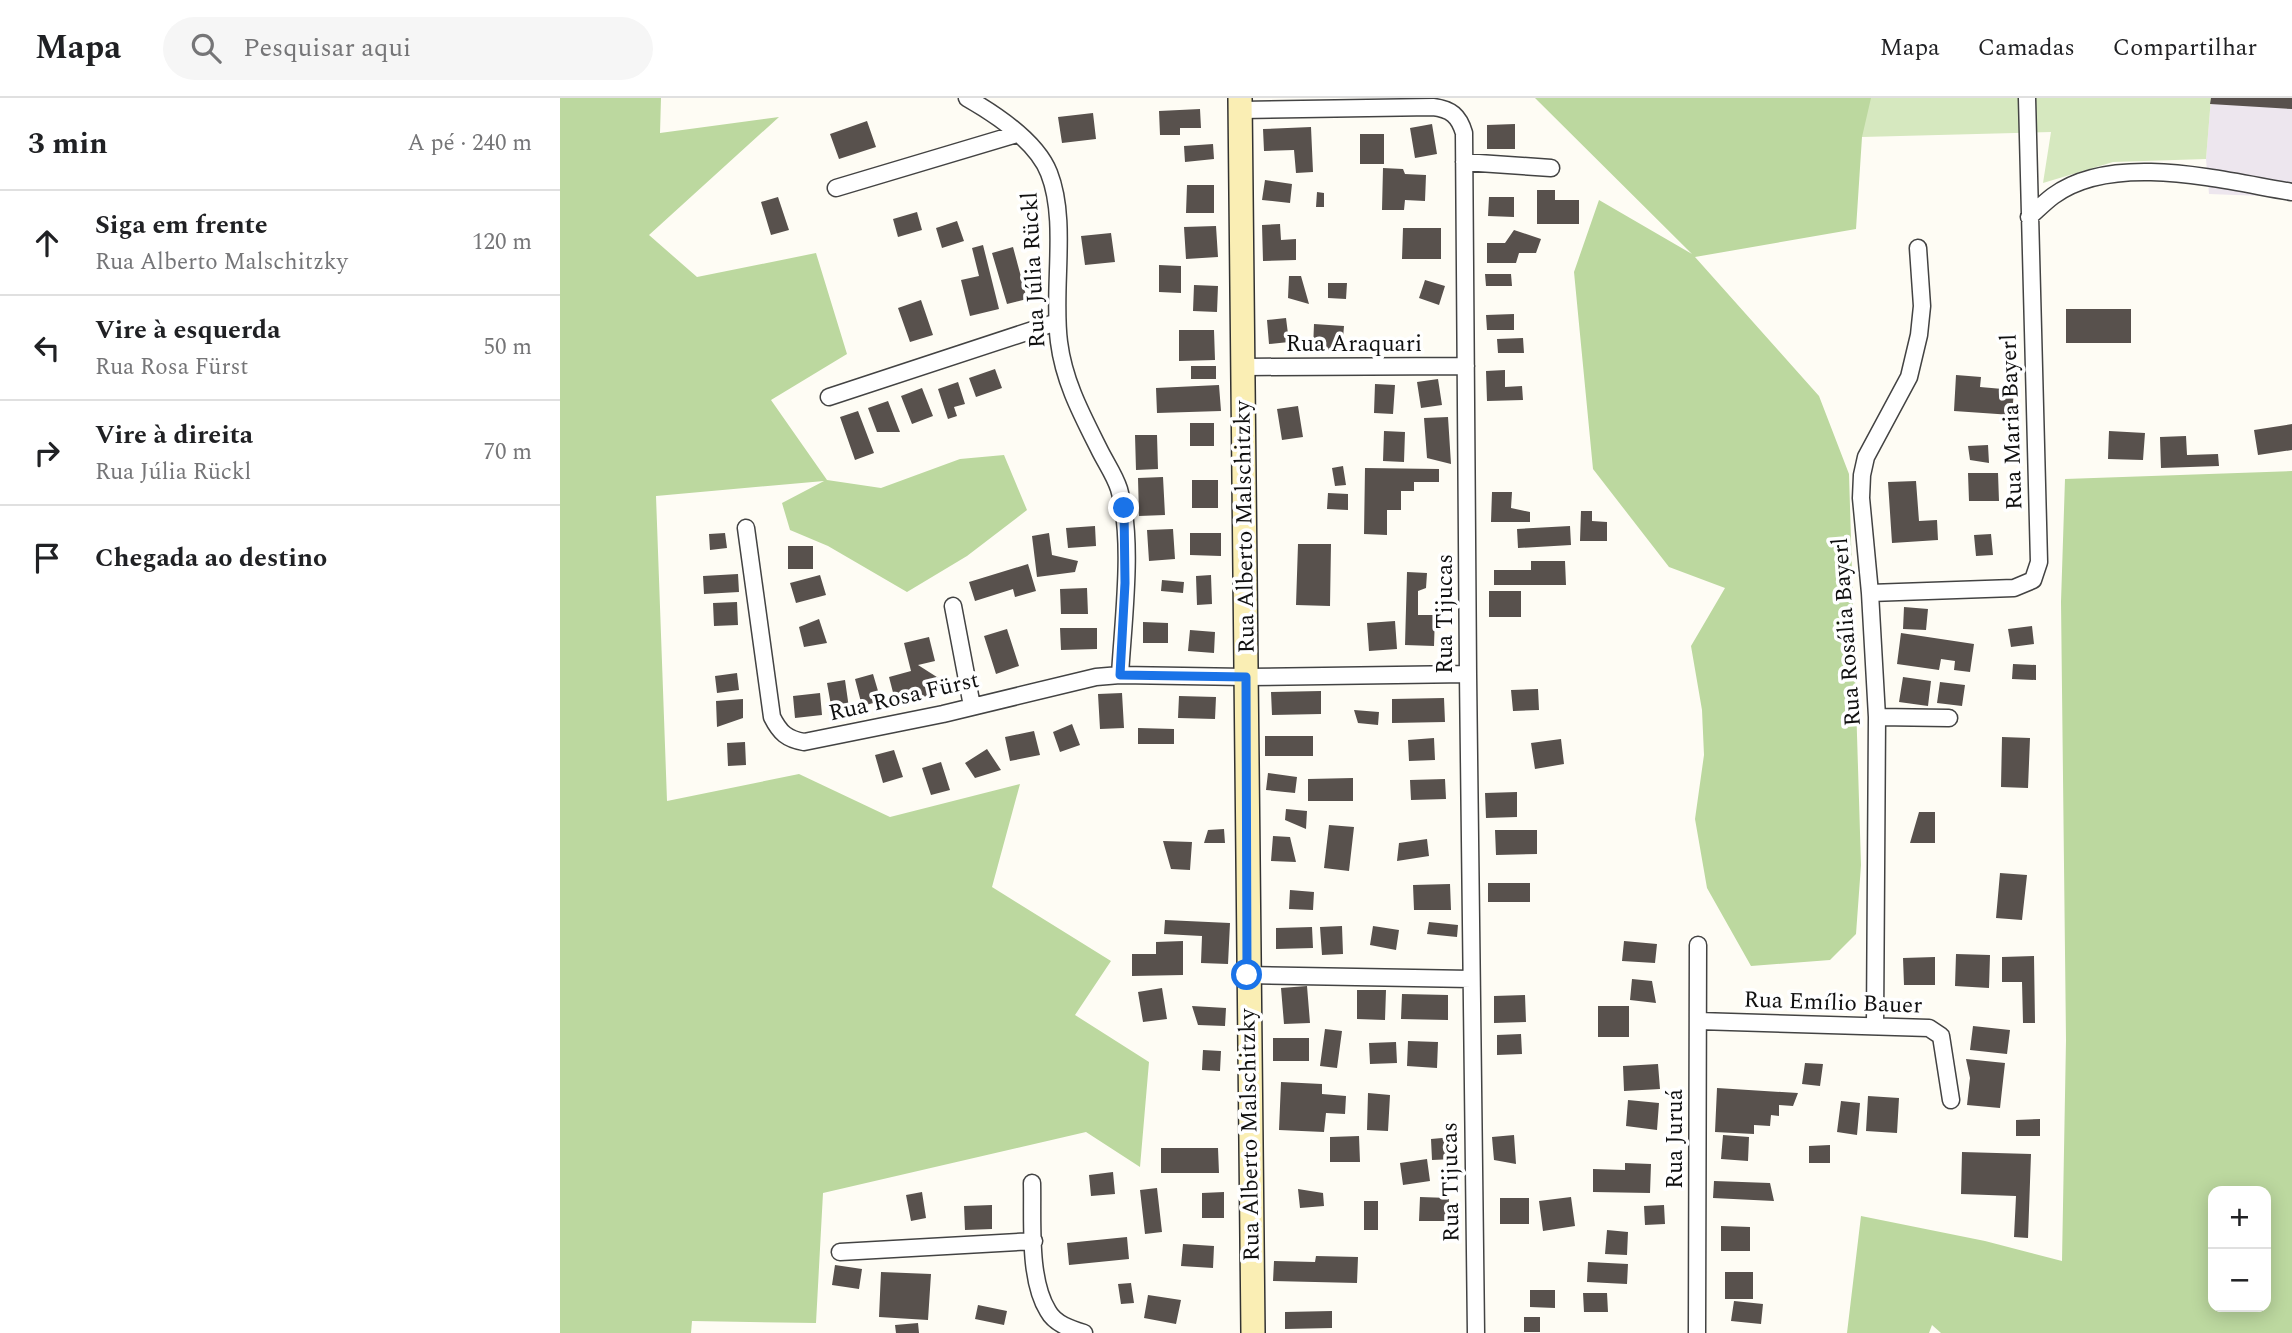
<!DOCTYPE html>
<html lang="pt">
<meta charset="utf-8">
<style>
:root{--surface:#fff;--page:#f6f6f6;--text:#202124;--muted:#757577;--line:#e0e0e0}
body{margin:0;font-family:Spectral,serif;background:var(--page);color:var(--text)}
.controls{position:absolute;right:21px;bottom:21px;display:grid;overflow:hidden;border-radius:14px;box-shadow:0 4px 18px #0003}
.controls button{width:63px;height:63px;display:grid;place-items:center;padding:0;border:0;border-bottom:2px solid var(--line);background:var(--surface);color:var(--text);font:35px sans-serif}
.stop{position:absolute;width:21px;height:21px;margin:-16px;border:5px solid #1a73e8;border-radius:50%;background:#fff}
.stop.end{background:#1a73e8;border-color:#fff;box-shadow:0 2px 7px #0008}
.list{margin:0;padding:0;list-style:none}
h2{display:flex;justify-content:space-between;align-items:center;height:91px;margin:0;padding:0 28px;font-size:30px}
h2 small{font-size:23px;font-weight:400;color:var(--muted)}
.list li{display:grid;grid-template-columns:46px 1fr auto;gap:21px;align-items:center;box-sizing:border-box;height:105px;padding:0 28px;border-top:2px solid var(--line)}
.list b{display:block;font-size:26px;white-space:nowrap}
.list p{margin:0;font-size:23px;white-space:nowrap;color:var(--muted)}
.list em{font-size:23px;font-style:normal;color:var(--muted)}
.icon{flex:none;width:38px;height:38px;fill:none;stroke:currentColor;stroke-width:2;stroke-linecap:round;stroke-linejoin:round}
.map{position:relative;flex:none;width:1732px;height:1235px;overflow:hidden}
header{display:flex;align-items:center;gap:42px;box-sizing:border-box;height:98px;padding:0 35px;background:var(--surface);border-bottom:2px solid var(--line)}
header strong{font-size:33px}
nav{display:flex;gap:38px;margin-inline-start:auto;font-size:24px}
.search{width:490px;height:63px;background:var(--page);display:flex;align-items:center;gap:18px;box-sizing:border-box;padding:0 24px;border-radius:38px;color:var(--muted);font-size:26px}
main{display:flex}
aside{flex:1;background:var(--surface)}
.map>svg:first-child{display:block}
.industrial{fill:#ede6ee}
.green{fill:#d6e8bf}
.forest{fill:#bcd89f;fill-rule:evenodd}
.building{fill:#58514d}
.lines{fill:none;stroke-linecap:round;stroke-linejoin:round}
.street-casing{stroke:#434343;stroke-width:19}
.secondary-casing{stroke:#323232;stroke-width:26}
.street{stroke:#fff;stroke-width:16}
.secondary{stroke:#faeeb4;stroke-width:23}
.route{stroke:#1a73e8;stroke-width:9}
.labels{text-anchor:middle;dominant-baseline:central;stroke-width:7;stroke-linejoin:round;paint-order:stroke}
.street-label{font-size:23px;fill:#101010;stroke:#fff}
</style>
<header>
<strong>Mapa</strong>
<div class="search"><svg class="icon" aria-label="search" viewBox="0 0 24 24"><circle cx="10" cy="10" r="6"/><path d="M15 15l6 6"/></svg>Pesquisar aqui</div>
<nav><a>Mapa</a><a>Camadas</a><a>Compartilhar</a></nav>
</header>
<main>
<aside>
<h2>3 min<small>A pé · 240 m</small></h2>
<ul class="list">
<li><svg class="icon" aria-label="ahead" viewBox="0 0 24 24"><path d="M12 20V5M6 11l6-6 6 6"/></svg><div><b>Siga em frente</b><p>Rua Alberto Malschitzky</p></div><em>120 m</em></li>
<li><svg class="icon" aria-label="left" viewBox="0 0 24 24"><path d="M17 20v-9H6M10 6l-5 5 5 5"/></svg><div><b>Vire à esquerda</b><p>Rua Rosa Fürst</p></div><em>50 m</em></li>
<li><svg class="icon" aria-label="right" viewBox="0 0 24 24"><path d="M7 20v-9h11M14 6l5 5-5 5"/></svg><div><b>Vire à direita</b><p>Rua Júlia Rückl</p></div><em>70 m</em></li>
<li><svg class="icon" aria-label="arrive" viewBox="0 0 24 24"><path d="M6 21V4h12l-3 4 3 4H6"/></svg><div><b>Chegada ao destino</b></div></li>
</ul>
</aside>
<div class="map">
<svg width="1732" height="1235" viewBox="0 0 1732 1235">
<rect width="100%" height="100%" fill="#fefcf4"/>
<!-- industrial -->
<path class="industrial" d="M 1651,0 L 1732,0 L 1732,103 L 1702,98 L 1649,96 L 1646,61 Z"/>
<!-- green -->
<path class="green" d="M 1301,0 L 1651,0 L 1646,61 L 1553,64 L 1483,85 L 1491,34 L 1302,39 Z"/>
<!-- forest -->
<path class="forest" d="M 0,0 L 101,0 L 100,35 L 219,19 L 89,137 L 137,179 L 256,155 L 287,256 L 211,302 L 267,382 L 321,390 L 400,361 L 444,357 L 467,412 L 407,458 L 347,494 L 268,448 L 230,432 L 222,405 L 264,383 L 96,398 L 107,703 L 239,676 L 330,719 L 460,686 L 432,789 L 551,863 L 515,917 L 589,964 L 580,1069 L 526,1034 L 263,1095 L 256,1225 L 132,1223 L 131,1235 L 0,1235 Z
M 975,0 L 1311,0 L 1302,39 L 1296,131 L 1135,159 L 1259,298 L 1289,376 L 1301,767 L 1296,836 L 1270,862 L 1191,868 L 1147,790 L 1135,721 L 1144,657 L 1142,612 L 1131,548 L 1165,490 L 1109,469 L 1033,371 L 1014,174 L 1039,102 L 1132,156 Z
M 1732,373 L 1732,1235 L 1381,1235 L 1372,1227 L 1369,1235 L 1287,1235 L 1301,1118 L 1425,1143 L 1502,1163 L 1506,942 L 1501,504 L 1505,381 ZM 1653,1093 L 1706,1093 L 1706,1209 L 1653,1209 Z"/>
<!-- building -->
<path class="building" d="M 1651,0 L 1732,0 L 1732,11 L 1650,6 Z
M 640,11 L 641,30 L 620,30 L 620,37 L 600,37 L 599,13 Z
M 533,15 L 536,41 L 502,45 L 498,19 Z
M 307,23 L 316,49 L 279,61 L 270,36 Z
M 872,26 L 877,56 L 855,60 L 850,30 Z
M 955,26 L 955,51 L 927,51 L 927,27 Z
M 751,29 L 753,74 L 736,75 L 734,52 L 704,53 L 703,31 Z
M 800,36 L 824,36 L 824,66 L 800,66 Z
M 653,46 L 654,61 L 625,64 L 624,48 Z
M 823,70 L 843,71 L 845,76 L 866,77 L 865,103 L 845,102 L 844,112 L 822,112 Z
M 705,82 L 732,86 L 730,105 L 702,102 Z
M 627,87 L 654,87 L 654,115 L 626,115 Z
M 977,92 L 995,92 L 995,102 L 1019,102 L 1019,126 L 977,126 Z
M 757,94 L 764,95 L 764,109 L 756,109 Z
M 218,99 L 229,132 L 211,137 L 201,104 Z
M 929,99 L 954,99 L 954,119 L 928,118 Z
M 357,114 L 362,132 L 338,139 L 333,121 Z
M 397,123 L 404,143 L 382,150 L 376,130 Z
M 720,126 L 721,142 L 736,141 L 736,162 L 703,163 L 702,127 Z
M 656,128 L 658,159 L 626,161 L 624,129 Z
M 843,130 L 881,130 L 881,161 L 842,161 Z
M 954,132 L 981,141 L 976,155 L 959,155 L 956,165 L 927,165 L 927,145 L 945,145 Z
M 551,135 L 555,164 L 525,167 L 521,138 Z
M 423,147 L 439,211 L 410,218 L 401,182 L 419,178 L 412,150 Z
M 453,149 L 467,201 L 447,206 L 432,155 Z
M 599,167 L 621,168 L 621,195 L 599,194 Z
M 925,176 L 951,176 L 952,188 L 926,188 Z
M 729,178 L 741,178 L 749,206 L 728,200 Z
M 865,182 L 885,188 L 879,207 L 859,200 Z
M 768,185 L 787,185 L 786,201 L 768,200 Z
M 634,187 L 658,188 L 657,214 L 633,213 Z
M 361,202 L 373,237 L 350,244 L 338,210 Z
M 1506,211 L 1571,211 L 1571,245 L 1506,245 Z
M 954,216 L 954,232 L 927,232 L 926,217 Z
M 726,220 L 729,244 L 709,246 L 707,222 Z
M 754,226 L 784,228 L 782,253 L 753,251 Z
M 619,232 L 654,232 L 655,262 L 619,263 Z
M 963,240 L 964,255 L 938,255 L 937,241 Z
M 631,268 L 656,268 L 656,281 L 631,281 Z
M 435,271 L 442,290 L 416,299 L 409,280 Z
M 945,272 L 945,289 L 962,288 L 963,302 L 927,303 L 926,273 Z
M 1396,277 L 1421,279 L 1420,289 L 1454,292 L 1452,317 L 1394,313 Z
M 878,281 L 882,307 L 861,310 L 857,284 Z
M 398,284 L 405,306 L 394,309 L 397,318 L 388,321 L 378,291 Z
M 815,286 L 835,287 L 833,316 L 814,315 Z
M 659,287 L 661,313 L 597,315 L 596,290 Z
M 362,290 L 373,318 L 352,326 L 341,298 Z
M 328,303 L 340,334 L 317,334 L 308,310 Z
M 738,308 L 743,339 L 722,342 L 717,311 Z
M 298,313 L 314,355 L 295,362 L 280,319 Z
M 888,319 L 891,366 L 867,360 L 864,320 Z
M 630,325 L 654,325 L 654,348 L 630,348 Z
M 1732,326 L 1732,352 L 1698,357 L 1694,332 Z
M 824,333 L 845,334 L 844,364 L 823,363 Z
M 1549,333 L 1585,335 L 1583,362 L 1548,361 Z
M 575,337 L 597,337 L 598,371 L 576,372 Z
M 1626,338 L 1627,357 L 1658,356 L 1659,368 L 1601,370 L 1600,339 Z
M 1428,347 L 1429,365 L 1410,362 L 1408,348 Z
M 783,368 L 786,387 L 775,388 L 772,370 Z
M 805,370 L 879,371 L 879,384 L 854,384 L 854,393 L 841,393 L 841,412 L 827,412 L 827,437 L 804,436 Z
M 1408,375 L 1438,375 L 1439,403 L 1409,403 Z
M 603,379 L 605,417 L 579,418 L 578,380 Z
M 632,382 L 658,382 L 658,410 L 632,410 Z
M 1356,383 L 1359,423 L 1377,422 L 1378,442 L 1332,445 L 1328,384 Z
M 932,394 L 952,394 L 951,410 L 970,414 L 970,424 L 931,424 Z
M 768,395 L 788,396 L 788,412 L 767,411 Z
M 1021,413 L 1032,413 L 1032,423 L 1047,424 L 1047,443 L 1020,443 Z
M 535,428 L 536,448 L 508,450 L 506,430 Z
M 1010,428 L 1011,447 L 958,450 L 957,431 Z
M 613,431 L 615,461 L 589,463 L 587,432 Z
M 165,435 L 167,450 L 150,452 L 149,436 Z
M 489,435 L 492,457 L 518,463 L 515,474 L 477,479 L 472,438 Z
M 630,435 L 661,435 L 661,458 L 630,457 Z
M 1431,436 L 1433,457 L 1416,458 L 1414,437 Z
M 738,446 L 771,446 L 770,508 L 736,507 Z
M 228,448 L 253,448 L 253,471 L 228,471 Z
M 971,463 L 1005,463 L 1006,487 L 934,487 L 934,472 L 971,472 Z
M 468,466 L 476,493 L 455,499 L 453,491 L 415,503 L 409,484 Z
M 847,474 L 867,475 L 866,490 L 858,493 L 858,517 L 875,517 L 874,548 L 845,547 Z
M 178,476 L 179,494 L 144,496 L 143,478 Z
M 260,477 L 266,497 L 236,505 L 230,485 Z
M 651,477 L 652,506 L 637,507 L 636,478 Z
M 602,482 L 624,484 L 623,495 L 601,493 Z
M 527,490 L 528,516 L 501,516 L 500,491 Z
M 929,493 L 961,493 L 961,519 L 929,519 Z
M 177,504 L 178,527 L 154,528 L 153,505 Z
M 1344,509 L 1368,511 L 1366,532 L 1343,531 Z
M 259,521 L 267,545 L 244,549 L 239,529 Z
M 835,523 L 837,551 L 809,553 L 807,525 Z
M 583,524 L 608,525 L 608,545 L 583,545 Z
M 1472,528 L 1474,546 L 1451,549 L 1448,531 Z
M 500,530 L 537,530 L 537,551 L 501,552 Z
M 447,531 L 459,568 L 436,576 L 424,538 Z
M 630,532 L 655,534 L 654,555 L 628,553 Z
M 1341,535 L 1414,546 L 1410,574 L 1394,572 L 1395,563 L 1381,561 L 1379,572 L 1337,566 Z
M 369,539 L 375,563 L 358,567 L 380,581 L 383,594 L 336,606 L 329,579 L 351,573 L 344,545 Z
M 1453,566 L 1476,567 L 1476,582 L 1452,581 Z
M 177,575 L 179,592 L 157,595 L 155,578 Z
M 313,576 L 321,603 L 302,608 L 295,581 Z
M 1343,579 L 1371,583 L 1368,608 L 1339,604 Z
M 285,582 L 289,610 L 272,613 L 267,585 Z
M 1380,584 L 1405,587 L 1402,608 L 1377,605 Z
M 978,591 L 979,612 L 953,613 L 951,592 Z
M 761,593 L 761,616 L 712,617 L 711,594 Z
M 260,595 L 262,617 L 235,620 L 233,598 Z
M 562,595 L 564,630 L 540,631 L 538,596 Z
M 619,598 L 656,599 L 655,621 L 618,620 Z
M 884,600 L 885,624 L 832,625 L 832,601 Z
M 183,601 L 183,620 L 157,629 L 156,603 Z
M 794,612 L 819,614 L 818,627 L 798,625 Z
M 512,626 L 520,647 L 500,654 L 493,634 Z
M 578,630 L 614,631 L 614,646 L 578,646 Z
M 474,633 L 480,657 L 450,663 L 445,639 Z
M 705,638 L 753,638 L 753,658 L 705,658 Z
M 1442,639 L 1470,640 L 1468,690 L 1441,689 Z
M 874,640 L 875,662 L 849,663 L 848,642 Z
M 1001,641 L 1004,666 L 975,671 L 971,645 Z
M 185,644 L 186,667 L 168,668 L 167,645 Z
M 427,651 L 441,672 L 415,680 L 405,665 Z
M 334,652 L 343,679 L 323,685 L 315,657 Z
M 381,664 L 390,692 L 371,697 L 362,670 Z
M 708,675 L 737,679 L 735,695 L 706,692 Z
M 793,680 L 793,703 L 748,703 L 748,681 Z
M 885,681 L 886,701 L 851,702 L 850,682 Z
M 957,694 L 957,719 L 926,720 L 925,695 Z
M 726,711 L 747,713 L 746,731 L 725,722 Z
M 1359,714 L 1375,714 L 1375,745 L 1350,745 Z
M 769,727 L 794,729 L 789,773 L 764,770 Z
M 664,731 L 665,745 L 644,745 L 648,732 Z
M 935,732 L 977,732 L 977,756 L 936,757 Z
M 713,738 L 730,739 L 736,764 L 711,763 Z
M 867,741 L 869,758 L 837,763 L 839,745 Z
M 603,743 L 632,744 L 630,772 L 611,771 Z
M 1440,775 L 1467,777 L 1462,822 L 1436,820 Z
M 928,785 L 970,785 L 970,804 L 928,804 Z
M 890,786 L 891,812 L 854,812 L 853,787 Z
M 730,792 L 754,794 L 753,812 L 729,811 Z
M 605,822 L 670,825 L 668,866 L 641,865 L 642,838 L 604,836 Z
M 869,824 L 898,827 L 897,839 L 867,836 Z
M 782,828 L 783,856 L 762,857 L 760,829 Z
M 813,828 L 839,832 L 836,852 L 810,847 Z
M 752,829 L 753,850 L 716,851 L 716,830 Z
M 623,843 L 623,877 L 572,878 L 572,856 L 596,856 L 596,844 Z
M 1064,843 L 1097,846 L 1095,865 L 1062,863 Z
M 1396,856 L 1430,857 L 1429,890 L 1395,888 Z
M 1474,858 L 1475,925 L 1463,925 L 1462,884 L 1442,884 L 1442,859 Z
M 1375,859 L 1375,887 L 1344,887 L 1343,860 Z
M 1072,881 L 1092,883 L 1096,905 L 1070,902 Z
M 747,888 L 750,925 L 724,926 L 721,890 Z
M 602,890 L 607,921 L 583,924 L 578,894 Z
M 797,892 L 826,892 L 825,922 L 797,921 Z
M 842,896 L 888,897 L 888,922 L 841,921 Z
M 965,897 L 966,924 L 934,925 L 934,898 Z
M 632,908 L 666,910 L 665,928 L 638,927 Z
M 1038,908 L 1069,908 L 1069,939 L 1038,939 Z
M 1413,928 L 1450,932 L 1447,956 L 1410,952 Z
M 765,931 L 782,933 L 777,970 L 760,968 Z
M 961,936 L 962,956 L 937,957 L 937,937 Z
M 713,940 L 749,940 L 749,963 L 713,963 Z
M 848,943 L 878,944 L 877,970 L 847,968 Z
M 836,944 L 837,965 L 810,966 L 809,945 Z
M 643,952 L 661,953 L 660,973 L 642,972 Z
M 1406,961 L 1445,965 L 1440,1010 L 1407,1007 L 1410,980 Z
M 1245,965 L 1263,966 L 1260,988 L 1242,986 Z
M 1098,966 L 1100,991 L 1064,993 L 1063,968 Z
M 721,984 L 762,986 L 762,996 L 786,998 L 785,1016 L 766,1015 L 764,1034 L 719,1032 Z
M 1157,990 L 1238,995 L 1233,1008 L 1219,1007 L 1219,1018 L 1211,1017 L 1210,1028 L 1194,1027 L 1194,1036 L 1155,1034 Z
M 808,995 L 830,997 L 828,1033 L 807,1032 Z
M 1308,998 L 1339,1000 L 1337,1035 L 1306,1033 Z
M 1068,1002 L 1099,1005 L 1097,1032 L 1066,1028 Z
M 1281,1003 L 1300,1005 L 1297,1037 L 1277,1034 Z
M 1480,1021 L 1480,1038 L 1456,1038 L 1456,1022 Z
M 954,1037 L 956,1066 L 934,1062 L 932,1039 Z
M 1163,1037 L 1189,1039 L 1188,1063 L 1161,1061 Z
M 799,1038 L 800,1064 L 770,1064 L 770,1039 Z
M 893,1039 L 894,1061 L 872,1062 L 871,1041 Z
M 1270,1047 L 1270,1065 L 1249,1065 L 1249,1048 Z
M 601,1050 L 658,1050 L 659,1075 L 601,1075 Z
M 1402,1054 L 1471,1056 L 1468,1140 L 1454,1139 L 1456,1098 L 1401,1096 Z
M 867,1061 L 870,1083 L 843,1087 L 840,1065 Z
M 1065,1065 L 1091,1066 L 1090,1095 L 1033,1094 L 1033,1071 L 1065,1072 Z
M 553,1074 L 555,1096 L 531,1098 L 529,1077 Z
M 1154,1083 L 1210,1085 L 1214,1103 L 1153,1100 Z
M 597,1090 L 602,1134 L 585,1136 L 580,1092 Z
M 738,1091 L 763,1095 L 764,1108 L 740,1110 Z
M 362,1094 L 366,1120 L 351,1123 L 346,1097 Z
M 664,1094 L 664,1120 L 642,1120 L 642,1095 Z
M 860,1099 L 889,1100 L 888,1123 L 859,1123 Z
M 1011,1099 L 1015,1128 L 983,1133 L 979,1103 Z
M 940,1100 L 969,1100 L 969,1126 L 940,1126 Z
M 804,1103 L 818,1103 L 818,1132 L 804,1132 Z
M 432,1107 L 432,1131 L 405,1132 L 404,1108 Z
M 1104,1107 L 1105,1126 L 1085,1127 L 1084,1108 Z
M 1161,1128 L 1190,1129 L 1190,1153 L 1161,1153 Z
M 1047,1132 L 1068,1134 L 1067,1157 L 1045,1156 Z
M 567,1139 L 569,1161 L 509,1167 L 507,1145 Z
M 623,1146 L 654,1148 L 653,1170 L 621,1168 Z
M 756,1158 L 798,1159 L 797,1185 L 713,1183 L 714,1163 L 755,1164 Z
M 1028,1164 L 1068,1166 L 1067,1186 L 1027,1184 Z
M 275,1167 L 302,1171 L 299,1191 L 272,1187 Z
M 321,1174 L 371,1176 L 368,1222 L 319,1219 Z
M 1165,1174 L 1193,1174 L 1193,1201 L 1165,1201 Z
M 571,1185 L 574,1205 L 561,1206 L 558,1186 Z
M 970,1192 L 995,1192 L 995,1210 L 970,1209 Z
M 1023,1195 L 1047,1195 L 1048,1214 L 1024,1214 Z
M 588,1197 L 621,1202 L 616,1226 L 584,1220 Z
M 1174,1203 L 1203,1206 L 1201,1226 L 1171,1223 Z
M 418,1207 L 447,1213 L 444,1227 L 415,1221 Z
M 772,1213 L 772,1230 L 725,1231 L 725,1214 Z
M 964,1219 L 980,1219 L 980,1234 L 964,1234 Z
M 358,1225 L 359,1235 L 336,1235 L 335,1227 Z"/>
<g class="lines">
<!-- street casing -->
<g class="street-casing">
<path id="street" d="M 407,0 C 435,16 477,44 489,75 C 508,123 492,191 499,244 C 504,284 522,317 540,353 C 546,365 555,378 559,391 C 574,441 563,523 560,577
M 681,12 L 873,9 C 891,11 899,18 904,35 L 908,576 L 916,1235
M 904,64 L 991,70
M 276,90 L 457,36
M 1469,119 C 1477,112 1485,104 1493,98 C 1554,53 1664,83 1732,94
M 683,269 L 906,268
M 269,299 L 497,224
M 186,430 L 212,619 C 220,635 227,641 244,644 L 383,616 L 536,579 L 560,577 L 686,579 L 908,576
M 1310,495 L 1454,490 L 1473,482 L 1479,464 L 1467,0
M 393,508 L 412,608
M 1317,619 L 1389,620
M 687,877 L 911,881
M 1138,923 L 1369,930 L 1381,938 L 1391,1002
M 1315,928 L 1317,619 L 1310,495 L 1301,400 L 1302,377 L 1306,359 L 1349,279 L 1359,237 L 1362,208 L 1358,150
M 472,1085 C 473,1123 468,1181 488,1213 C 495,1226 511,1231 524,1235
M 280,1154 L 474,1143
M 1137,1235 L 1138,847"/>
</g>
<!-- secondary casing -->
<g class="secondary-casing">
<path id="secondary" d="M 680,0 L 693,1235"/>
</g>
<!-- street -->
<use href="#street" class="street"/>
<!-- secondary -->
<use href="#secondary" class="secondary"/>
</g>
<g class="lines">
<!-- route -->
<path class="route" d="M 564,410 L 565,485 L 560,577 L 686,579 L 687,877"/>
</g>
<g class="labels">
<!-- street labels -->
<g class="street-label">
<text transform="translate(474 172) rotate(-93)">Rua Júlia Rückl</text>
<text x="794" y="246">Rua Araquari</text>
<text transform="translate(1452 324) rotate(-92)">Rua Maria Bayerl</text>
<text transform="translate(685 429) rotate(-91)">Rua Alberto Malschitzky</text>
<text transform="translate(885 516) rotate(-90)">Rua Tijucas</text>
<text transform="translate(1287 534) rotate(-94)">Rua Rosália Bayerl</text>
<text transform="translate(344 599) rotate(-13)">Rua Rosa Fürst</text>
<text transform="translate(1273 905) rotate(2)">Rua Emílio Bauer</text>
<text transform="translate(690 1037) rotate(-91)">Rua Alberto Malschitzky</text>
<text transform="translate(1115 1041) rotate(-90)">Rua Juruá</text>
<text transform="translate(891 1084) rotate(-91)">Rua Tijucas</text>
</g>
</g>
</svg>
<div class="controls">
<button>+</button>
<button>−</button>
</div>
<div class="stop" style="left:687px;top:877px"></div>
<div class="stop end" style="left:564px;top:410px"></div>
</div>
</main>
